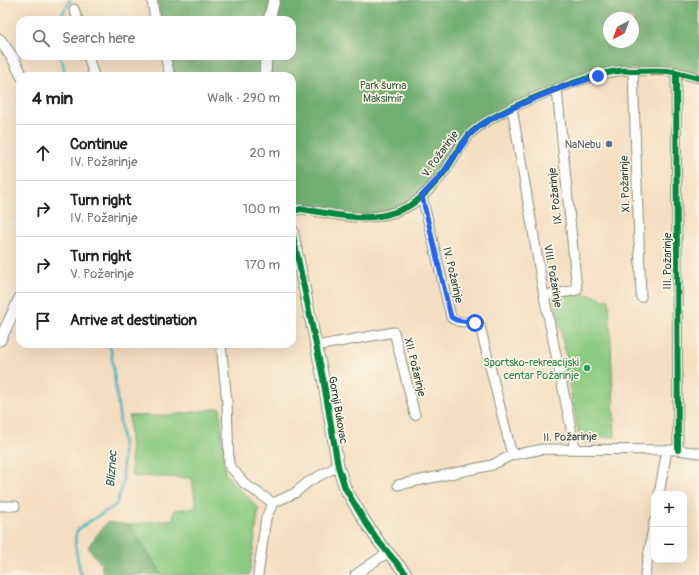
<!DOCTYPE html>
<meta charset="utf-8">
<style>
:root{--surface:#fff;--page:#f2f2f2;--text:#222;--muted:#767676;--line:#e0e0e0}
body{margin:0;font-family:Pangolin,sans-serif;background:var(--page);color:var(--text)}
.controls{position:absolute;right:12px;bottom:12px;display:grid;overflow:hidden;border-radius:8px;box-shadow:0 4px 16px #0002}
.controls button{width:36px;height:36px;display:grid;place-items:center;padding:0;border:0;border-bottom:1px solid var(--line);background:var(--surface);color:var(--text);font:20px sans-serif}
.compass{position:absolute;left:603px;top:12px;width:36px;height:36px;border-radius:50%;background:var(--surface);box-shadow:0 4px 16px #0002;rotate:221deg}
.stop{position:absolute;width:12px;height:12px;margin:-9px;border:3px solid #2563eb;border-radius:50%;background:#fff}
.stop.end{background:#2563eb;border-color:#fff;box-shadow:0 1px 4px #0008}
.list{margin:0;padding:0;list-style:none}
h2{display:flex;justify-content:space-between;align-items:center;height:52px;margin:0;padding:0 16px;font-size:17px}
h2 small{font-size:13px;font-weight:400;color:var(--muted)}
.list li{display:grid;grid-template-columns:26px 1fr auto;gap:12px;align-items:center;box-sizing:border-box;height:56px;padding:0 16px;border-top:1px solid var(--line)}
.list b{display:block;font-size:15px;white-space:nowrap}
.list p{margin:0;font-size:13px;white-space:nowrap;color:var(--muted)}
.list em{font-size:13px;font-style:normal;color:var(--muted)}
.icon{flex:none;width:22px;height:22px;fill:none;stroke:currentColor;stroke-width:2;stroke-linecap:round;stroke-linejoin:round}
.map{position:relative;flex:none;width:699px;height:575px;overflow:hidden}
.search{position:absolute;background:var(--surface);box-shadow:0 4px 16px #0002;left:16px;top:16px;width:280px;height:44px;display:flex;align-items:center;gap:10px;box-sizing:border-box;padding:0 14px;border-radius:12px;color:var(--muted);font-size:15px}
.panel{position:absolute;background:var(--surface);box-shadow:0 4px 16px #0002;left:16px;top:72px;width:280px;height:276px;border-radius:12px}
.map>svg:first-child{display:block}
.green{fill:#8ccb82;stroke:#56845b}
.forest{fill:#71af70;stroke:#487652;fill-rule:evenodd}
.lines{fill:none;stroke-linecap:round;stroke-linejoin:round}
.stream{stroke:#47b4c2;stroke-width:2.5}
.minor-casing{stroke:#8a8e7a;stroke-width:11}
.tertiary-casing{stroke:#8a8e7a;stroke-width:13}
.minor{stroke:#fff;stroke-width:9}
.tertiary{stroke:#fff;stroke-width:11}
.cycleway-casing{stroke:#fcf5e5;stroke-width:8}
.cycleway{stroke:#00873e;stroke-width:6}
.route{stroke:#2563eb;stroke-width:5}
.service-dot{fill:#5c6f8a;stroke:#fcf5e5;stroke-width:1.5}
.leisure-dot{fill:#2e9e5b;stroke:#fcf5e5;stroke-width:1.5}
.labels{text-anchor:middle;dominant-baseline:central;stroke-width:3.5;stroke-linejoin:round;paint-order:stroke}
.park-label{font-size:11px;fill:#3a6048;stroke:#fcf5e5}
.service-label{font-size:11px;fill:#4e5e75;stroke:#fcf5e5;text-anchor:end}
.street-label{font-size:11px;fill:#1f3d34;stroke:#fcf5e5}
.leisure-label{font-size:11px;fill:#27864d;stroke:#fcf5e5;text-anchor:end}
.water-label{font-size:12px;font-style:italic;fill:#295b58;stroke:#fcf5e5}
</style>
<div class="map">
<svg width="699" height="575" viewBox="0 0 699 575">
<rect width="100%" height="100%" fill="#fcf5e5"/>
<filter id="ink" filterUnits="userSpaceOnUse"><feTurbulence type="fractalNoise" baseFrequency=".025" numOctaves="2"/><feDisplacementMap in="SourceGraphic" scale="8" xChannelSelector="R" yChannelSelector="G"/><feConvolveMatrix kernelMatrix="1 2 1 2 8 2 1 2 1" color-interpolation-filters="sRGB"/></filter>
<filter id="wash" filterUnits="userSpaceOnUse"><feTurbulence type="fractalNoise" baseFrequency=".012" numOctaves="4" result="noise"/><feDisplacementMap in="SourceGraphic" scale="16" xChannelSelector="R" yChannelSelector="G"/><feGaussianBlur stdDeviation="0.9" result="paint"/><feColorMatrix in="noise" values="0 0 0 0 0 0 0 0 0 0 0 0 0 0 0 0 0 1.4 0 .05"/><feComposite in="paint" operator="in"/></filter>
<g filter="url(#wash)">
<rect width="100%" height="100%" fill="#f4dec1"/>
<!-- green -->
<path class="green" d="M 579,293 L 600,297 L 602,300 L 609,299 L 615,437 L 598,437 L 598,443 L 582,443 L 577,426 L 568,379 L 565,375 L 563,367 L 567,362 L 555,303 L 552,301 L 552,298 Z
M 220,408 L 225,474 L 259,508 L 250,571 L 249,575 L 163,575 L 129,525 L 173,519 L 174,510 L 196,508 L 192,478 L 132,476 L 129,416 L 173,415 Z"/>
<!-- forest -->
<path class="forest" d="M 157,0 L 699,0 L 699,75 L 616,68 L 534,94 L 461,138 L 433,179 L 421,192 L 411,200 L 394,209 L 368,215 L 349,214 L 296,204 L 292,205 L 292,76 L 175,76 L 168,56 L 292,56 L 292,20 L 160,20 ZM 609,18 L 633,18 L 633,42 L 609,42 Z
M 107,522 L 129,525 L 163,575 L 103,575 L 101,564 L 88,547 Z"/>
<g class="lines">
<!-- stream -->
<path class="stream" d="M 59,20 L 70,0
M 59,56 L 63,63 L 65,76
M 81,575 C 79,565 72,540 77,531 C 81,525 109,510 116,505 L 123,482 L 123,446 L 111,350 L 109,344"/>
</g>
</g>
<g filter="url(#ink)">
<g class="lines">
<!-- minor casing -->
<g class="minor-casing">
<path id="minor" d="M 152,0 L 155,20
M 74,9 L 78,20
M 88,56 L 94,76
M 165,56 L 170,76
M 633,71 L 641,297
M 676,72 L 678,450
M 512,108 L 544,296 L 575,448
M 422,196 L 451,317 C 458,325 472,319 480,326 L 512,455
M 292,212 L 300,209 C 339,214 369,226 407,207 C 420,201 437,182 446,170 C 454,158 460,145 469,135 C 490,112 587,74 618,71 C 623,70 628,71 633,71 C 644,71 655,70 667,71 C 677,72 688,75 699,78
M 544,296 L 577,290 L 557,89
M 221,344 L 227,402 L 229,465 L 245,484 L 273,503
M 316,346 L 394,332 L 415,415
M 398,485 L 492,465 L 512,455 L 543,449 L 678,450 L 699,453
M 659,494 L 667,450
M 0,506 L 15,506
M 258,575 L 266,518 L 273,503 L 295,493 L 308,482 L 338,466
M 355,575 L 387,553
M 645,575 L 654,522"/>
</g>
<!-- tertiary casing -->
<g class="tertiary-casing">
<path id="tertiary" d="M 269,20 L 274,0
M 0,40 L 14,60 L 22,76
M 265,76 L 266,56
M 292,230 L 323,378 L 338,466 L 345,488 L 364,520 L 379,542 L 407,575
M 0,340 L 20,298"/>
</g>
<!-- minor -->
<use href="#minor" class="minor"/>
<!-- tertiary -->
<use href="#tertiary" class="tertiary"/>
<!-- cycleway casing -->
<g class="cycleway-casing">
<path id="cycleway" d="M 676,72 L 678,450
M 292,212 L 300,209 C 339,214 369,226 407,207 C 420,201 437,182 446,170 C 454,158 460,145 469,135 C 490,112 587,74 618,71 C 623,70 628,71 633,71 C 644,71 655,70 667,71 C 677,72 688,75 699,78
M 292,230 L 323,378 L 338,466 L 345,488 L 364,520 L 379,542 L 407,575"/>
</g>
<!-- cycleway -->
<use href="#cycleway" class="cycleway"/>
</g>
</g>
<g class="lines" filter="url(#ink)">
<!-- route -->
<path class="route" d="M 475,323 L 456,320 L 451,317 L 422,196 L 443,173 L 469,135 L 482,124 L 512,108 L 557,89 L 598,76"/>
</g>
<!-- markers -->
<circle class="service-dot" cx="609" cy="144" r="4"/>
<circle class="leisure-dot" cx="587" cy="368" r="4"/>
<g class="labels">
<!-- park labels -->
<g class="park-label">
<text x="383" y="85">Park šuma<tspan x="383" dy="13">Maksimir</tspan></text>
</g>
<!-- service labels -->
<g class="service-label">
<text x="601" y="144">NaNebu</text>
</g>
<!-- street labels -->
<g class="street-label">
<text transform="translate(440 154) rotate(-54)">V. Požarinje</text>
<text transform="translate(625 184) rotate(-92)">XI. Požarinje</text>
<text transform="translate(555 196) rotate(-96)">IX. Požarinje</text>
<text transform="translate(667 261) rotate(-90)">III. Požarinje</text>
<text transform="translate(453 275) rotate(77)">IV. Požarinje</text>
<text transform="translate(553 276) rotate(80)">VIII. Požarinje</text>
<text transform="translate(415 367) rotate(76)">XII. Požarinje</text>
<text transform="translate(338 410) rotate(80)">Gornji Bukovac</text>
<text transform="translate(570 437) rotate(-1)">II. Požarinje</text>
</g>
<!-- leisure labels -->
<g class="leisure-label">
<text x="579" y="362">Sportsko-rekreacijski<tspan x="579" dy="13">centar Požarinje</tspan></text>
</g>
<!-- water labels -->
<g class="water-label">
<text transform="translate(112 469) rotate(-86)">Bliznec</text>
</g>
</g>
</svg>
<div class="controls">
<button>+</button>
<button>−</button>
</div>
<svg class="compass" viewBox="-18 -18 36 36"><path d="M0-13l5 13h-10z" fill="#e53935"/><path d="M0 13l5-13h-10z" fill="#767676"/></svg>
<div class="stop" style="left:475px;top:323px"></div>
<div class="stop end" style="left:598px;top:76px"></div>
<div class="search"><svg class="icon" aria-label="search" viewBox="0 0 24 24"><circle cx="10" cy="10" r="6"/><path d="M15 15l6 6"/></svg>Search here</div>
<section class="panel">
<h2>4 min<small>Walk · 290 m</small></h2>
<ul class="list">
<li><svg class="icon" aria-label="ahead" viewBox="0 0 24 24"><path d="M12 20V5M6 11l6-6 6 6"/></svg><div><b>Continue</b><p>IV. Požarinje</p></div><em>20 m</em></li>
<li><svg class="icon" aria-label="right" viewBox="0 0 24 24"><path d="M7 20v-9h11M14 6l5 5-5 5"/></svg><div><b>Turn right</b><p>IV. Požarinje</p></div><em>100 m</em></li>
<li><svg class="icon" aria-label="right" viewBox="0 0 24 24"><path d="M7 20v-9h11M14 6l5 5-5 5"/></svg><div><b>Turn right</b><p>V. Požarinje</p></div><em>170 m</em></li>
<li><svg class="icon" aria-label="arrive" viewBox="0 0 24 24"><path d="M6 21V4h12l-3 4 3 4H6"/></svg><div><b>Arrive at destination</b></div></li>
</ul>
</section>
</div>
